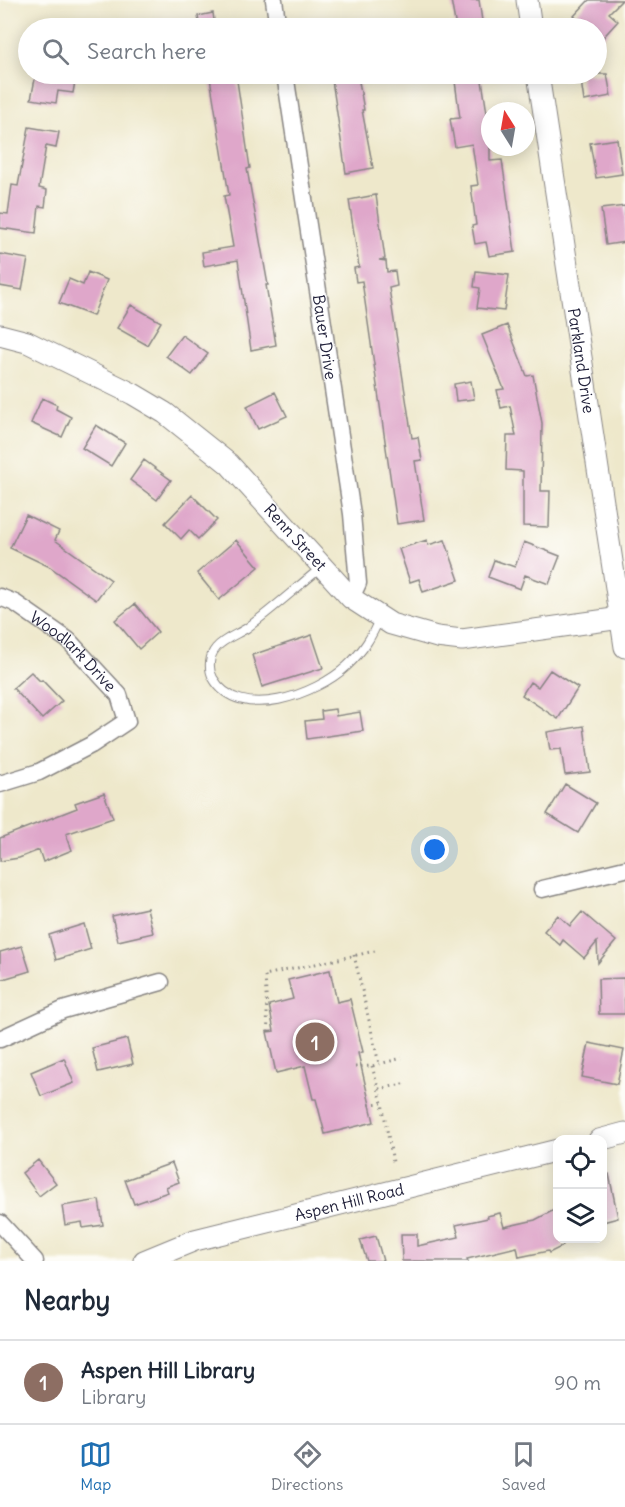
<!DOCTYPE html>
<style>
:root{--surface:#fff;--page:#f6f6f7;--text:#1f2937;--muted:#747a83;--line:#e0e1e3;--accent:#1f6fb2}
body{margin:0;font-family:Delius,sans-serif;background:var(--page);color:var(--text)}
.controls{position:absolute;right:18px;bottom:18px;display:grid;overflow:hidden;border-radius:12px;box-shadow:0 3px 15px #0003}
.controls button{width:54px;height:54px;display:grid;place-items:center;padding:0;border:0;border-bottom:2px solid var(--line);background:var(--surface);color:var(--text);font:30px sans-serif}
.compass{position:absolute;left:481px;top:102px;width:54px;height:54px;border-radius:50%;background:var(--surface);box-shadow:0 3px 15px #0003;rotate:349deg}
.you{position:absolute;left:435px;top:850px;width:21px;height:21px;margin:-15px;border:4px solid #fff;border-radius:50%;background:#1a73e8;box-shadow:0 0 0 9px #1a73e833}
.badge{display:grid;place-items:center;width:39px;height:39px;border-radius:50%;background:var(--accent);color:#fff;font-size:20px;font-weight:700}
.pin{position:absolute;translate:-50% -50%;border:3px solid #fff;box-shadow:0 2px 6px #0006}
.list{margin:0;padding:0;list-style:none}
h2{display:flex;justify-content:space-between;align-items:center;height:78px;margin:0;padding:0 24px;font-size:26px}
h2 small{font-size:20px;font-weight:400;color:var(--muted)}
.list li{display:grid;grid-template-columns:39px 1fr auto;gap:18px;align-items:center;box-sizing:border-box;height:84px;padding:0 24px;border-top:2px solid var(--line)}
.list b{display:block;font-size:22px;white-space:nowrap}
.list p{margin:0;font-size:20px;white-space:nowrap;color:var(--muted)}
.list em{font-size:20px;font-style:normal;color:var(--muted)}
.icon{flex:none;width:33px;height:33px;fill:none;stroke:currentColor;stroke-width:2;stroke-linecap:round;stroke-linejoin:round}
.map{position:relative;flex:none;width:625px;height:1261px;overflow:hidden}
.search{position:absolute;background:var(--surface);box-shadow:0 3px 15px #0003;left:18px;right:18px;top:18px;height:66px;display:flex;align-items:center;gap:15px;box-sizing:border-box;padding:0 21px;border-radius:33px;color:var(--muted);font-size:22px}
.sheet{height:162px;background:var(--surface)}
nav{display:flex;justify-content:space-around;align-items:center;box-sizing:border-box;height:84px;border-top:2px solid var(--line);background:var(--surface);font-size:16px;color:var(--muted)}
nav a{display:grid;justify-items:center;gap:3px}
nav .on{color:var(--accent)}
.map>svg:first-child{display:block}
.building{fill:#dfa7ca}
.lines{fill:none;stroke-linecap:round;stroke-linejoin:round}
.service-casing{stroke:#888583;stroke-width:10}
.minor-casing{stroke:#888583;stroke-width:19}
.tertiary-casing{stroke:#888583;stroke-width:23}
.path{stroke:#888583;stroke-width:3;stroke-dasharray:1.5 4.5;stroke-linecap:butt}
.service{stroke:#fff;stroke-width:8}
.minor{stroke:#fff;stroke-width:16}
.tertiary{stroke:#fff;stroke-width:21}
.labels{text-anchor:middle;dominant-baseline:central;stroke-width:4.5;stroke-linejoin:round;paint-order:stroke}
.street-label{font-size:16px;fill:#22223b;stroke:#fdfcf7}
</style>
<div class="map">
<svg width="625" height="1261" viewBox="0 0 625 1261">
<rect width="100%" height="100%" fill="#fdfcf7"/>
<filter id="ink" filterUnits="userSpaceOnUse"><feTurbulence type="fractalNoise" baseFrequency=".0167" numOctaves="2"/><feDisplacementMap in="SourceGraphic" scale="12" xChannelSelector="R" yChannelSelector="G"/><feConvolveMatrix kernelMatrix="1 2 1 2 8 2 1 2 1" color-interpolation-filters="sRGB"/></filter>
<filter id="wash" filterUnits="userSpaceOnUse"><feTurbulence type="fractalNoise" baseFrequency=".008" numOctaves="4" result="noise"/><feDisplacementMap in="SourceGraphic" scale="24" xChannelSelector="R" yChannelSelector="G"/><feGaussianBlur stdDeviation="1.35" result="paint"/><feColorMatrix in="noise" values="0 0 0 0 0 0 0 0 0 0 0 0 0 0 0 0 0 1.4 0 .05"/><feComposite in="paint" operator="in"/></filter>
<g filter="url(#wash)">
<rect width="100%" height="100%" fill="#eee8cb"/>
<g id="blocks">
<!-- building -->
<path class="building" d="M 451,0 L 479,0 L 483,28 L 456,28 Z
M 589,0 L 622,0 L 609,13 L 618,21 L 597,44 L 597,28 L 586,28 L 574,16 Z
M 213,13 L 215,28 L 200,28 L 198,16 Z
M 36,74 L 76,76 L 73,93 L 58,91 L 56,103 L 31,99 Z
M 236,74 L 250,168 L 247,169 L 268,285 L 266,285 L 276,345 L 251,350 L 238,260 L 204,266 L 202,252 L 233,247 L 224,196 L 229,195 L 210,78 Z
M 454,74 L 481,74 L 490,133 L 490,161 L 502,160 L 515,252 L 489,256 L 486,242 L 475,244 L 472,226 L 476,225 L 471,186 L 478,185 L 472,144 L 455,147 L 450,119 L 460,118 Z
M 580,74 L 607,74 L 611,96 L 584,101 Z
M 358,76 L 364,110 L 362,110 L 373,168 L 346,173 L 332,80 Z
M 29,127 L 59,132 L 56,148 L 46,146 L 39,188 L 47,190 L 45,207 L 39,206 L 36,233 L 0,228 L 0,213 L 8,214 L 12,185 L 18,186 Z
M 617,139 L 622,174 L 596,178 L 590,143 Z
M 376,195 L 385,259 L 379,260 L 386,261 L 387,272 L 395,271 L 397,286 L 389,288 L 412,438 L 418,437 L 422,460 L 415,461 L 424,520 L 397,524 L 362,281 L 356,282 L 354,268 L 359,267 L 349,200 Z
M 625,206 L 625,242 L 606,245 L 601,209 Z
M 0,254 L 28,259 L 22,290 L 0,286 Z
M 476,271 L 509,275 L 504,311 L 477,308 L 480,288 L 474,287 Z
M 88,272 L 107,280 L 93,316 L 59,303 L 69,279 L 83,285 Z
M 131,305 L 161,322 L 147,345 L 117,328 Z
M 507,325 L 527,376 L 533,375 L 542,423 L 541,491 L 550,491 L 549,527 L 523,526 L 523,471 L 506,470 L 507,436 L 516,436 L 510,406 L 501,408 L 497,390 L 504,389 L 482,335 Z
M 182,335 L 208,354 L 192,375 L 166,356 Z
M 471,381 L 474,399 L 456,401 L 454,384 Z
M 275,392 L 287,416 L 258,429 L 247,406 Z
M 42,398 L 57,405 L 56,409 L 71,417 L 62,437 L 31,423 Z
M 96,425 L 125,443 L 111,466 L 82,448 Z
M 144,460 L 171,480 L 157,500 L 130,480 Z
M 192,495 L 217,520 L 198,539 L 189,530 L 181,539 L 165,523 Z
M 26,515 L 59,531 L 55,540 L 111,580 L 96,600 L 50,567 L 10,548 Z
M 236,540 L 259,567 L 219,600 L 197,573 Z
M 427,540 L 428,545 L 445,540 L 459,580 L 423,592 L 419,579 L 410,582 L 399,549 Z
M 524,542 L 560,556 L 549,584 L 525,575 L 520,589 L 488,577 L 494,560 L 515,567 Z
M 135,604 L 158,632 L 139,649 L 115,620 Z
M 312,635 L 323,668 L 262,687 L 252,655 Z
M 550,670 L 578,688 L 558,719 L 522,695 L 530,682 L 538,687 Z
M 31,672 L 40,681 L 42,680 L 62,701 L 42,719 L 13,688 Z
M 335,709 L 336,716 L 360,712 L 363,731 L 307,739 L 305,721 L 322,719 L 321,711 Z
M 584,726 L 590,772 L 565,775 L 561,749 L 550,750 L 547,732 Z
M 565,784 L 596,803 L 578,833 L 547,814 Z
M 104,793 L 113,818 L 66,834 L 72,850 L 43,862 L 39,850 L 19,858 L 0,861 L 0,838 L 77,808 L 75,803 Z
M 147,908 L 153,933 L 118,941 L 112,916 Z
M 582,912 L 616,941 L 598,963 L 597,942 L 584,958 L 563,940 L 560,945 L 544,931 L 558,915 L 570,926 Z
M 84,924 L 91,949 L 56,960 L 49,935 Z
M 22,946 L 30,971 L 0,980 L 0,952 Z
M 330,970 L 337,1002 L 350,999 L 363,1052 L 358,1053 L 374,1122 L 325,1134 L 316,1099 L 313,1099 L 305,1066 L 276,1073 L 267,1032 L 274,1031 L 269,1005 L 293,999 L 288,980 Z
M 624,978 L 625,1014 L 599,1014 L 598,979 Z
M 127,1039 L 133,1064 L 98,1072 L 92,1048 Z
M 589,1043 L 624,1050 L 617,1084 L 582,1077 Z
M 64,1058 L 74,1083 L 41,1096 L 31,1072 Z
M 38,1160 L 56,1183 L 39,1196 L 22,1173 Z
M 172,1163 L 179,1182 L 166,1187 L 168,1192 L 134,1204 L 125,1180 Z
M 609,1174 L 618,1218 L 603,1222 L 603,1175 Z
M 99,1200 L 103,1225 L 83,1228 L 82,1222 L 65,1225 L 62,1206 Z
M 558,1208 L 558,1239 L 560,1239 L 563,1246 L 549,1253 L 548,1251 L 519,1257 L 517,1247 L 467,1259 L 468,1261 L 402,1261 L 401,1234 L 417,1234 L 417,1246 L 459,1237 L 456,1225 L 488,1218 L 487,1216 L 500,1213 L 504,1227 L 535,1220 Z
M 376,1236 L 383,1261 L 367,1261 L 360,1240 Z"/>
</g>
</g>
<g filter="url(#ink)">
<use href="#blocks" fill-opacity="0" stroke="#888583" stroke-width="1.5"/>
<g class="lines">
<!-- service casing -->
<g class="service-casing">
<path id="service" d="M 322,567 C 297,587 273,609 247,628 C 238,634 223,639 216,648 C 209,656 208,669 213,678 C 239,724 317,694 347,666 C 363,651 372,637 380,617"/>
</g>
<!-- minor casing -->
<g class="minor-casing">
<g id="minor">
<path d="M 274,0 L 278,28"/>
<path id="s1" d="M 285,74 L 352,514 L 358,583 L 351,598"/>
<path id="s2" d="M 0,597 L 15,603 L 68,640 L 119,695 L 127,721 L 91,745 L 39,772 L 0,784"/>
<path d="M 542,889 L 625,869"/>
<path d="M 0,1039 L 63,1010 L 161,982"/>
<path d="M 0,1223 L 35,1261"/>
</g>
</g>
<!-- tertiary casing -->
<g class="tertiary-casing">
<g id="tertiary">
<path d="M 527,0 L 531,28"/>
<path id="s3" d="M 538,74 L 625,647"/>
<path id="s4" d="M 0,335 L 27,342 L 133,394 L 165,413 L 229,464 L 351,598 L 391,624 L 437,637 L 462,640 L 621,618"/>
<path d="M 599,1140 L 625,1133"/>
<path id="s5" d="M 144,1261 L 195,1240 L 558,1150"/>
</g>
</g>
<!-- path -->
<path class="path" d="M 354,955 L 379,1064
M 268,1032 L 265,975 L 375,951
M 372,1066 L 382,1103 L 393,1162
M 355,1067 L 372,1066 L 402,1058
M 379,1089 L 408,1083
M 369,1104 L 382,1103"/>
<!-- service -->
<use href="#service" class="service"/>
<!-- minor -->
<use href="#minor" class="minor"/>
<!-- tertiary -->
<use href="#tertiary" class="tertiary"/>
</g>
</g>
<g class="labels">
<!-- street labels -->
<g class="street-label">
<text stroke="none"><textPath href="#s1" startOffset="266">Bauer Drive</textPath></text>
<text stroke="none"><textPath href="#s3" startOffset="290">Parkland Drive</textPath></text>
<text stroke="none"><textPath href="#s4" startOffset="364">Renn Street</textPath></text>
<text stroke="none"><textPath href="#s2" startOffset="92">Woodlark Drive</textPath></text>
<text stroke="none"><textPath href="#s5" startOffset="214">Aspen Hill Road</textPath></text>
</g>
</g>
</svg>
<div class="controls">
<button><svg class="icon" aria-label="locate" viewBox="0 0 24 24"><circle cx="12" cy="12" r="6"/><path d="M12 2v4M12 18v4M2 12h4M18 12h4"/></svg></button>
<button><svg class="icon" aria-label="layers" viewBox="0 0 24 24"><path d="M12 4l9 5-9 5-9-5zM3 14l9 5 9-5"/></svg></button>
</div>
<svg class="compass" viewBox="-18 -18 36 36"><path d="M0-13l5 13h-10z" fill="#e53935"/><path d="M0 13l5-13h-10z" fill="#747a83"/></svg>
<div class="you"></div>
<div class="pin badge" style="left:315px;top:1042px;background:#8d6e63">1</div>
<div class="search"><svg class="icon" aria-label="search" viewBox="0 0 24 24"><circle cx="10" cy="10" r="6"/><path d="M15 15l6 6"/></svg>Search here</div>
</div>
<section class="sheet">
<h2>Nearby<small></small></h2>
<ul class="list">
<li><span class="badge" style="background:#8d6e63">1</span><div><b>Aspen Hill Library</b><p>Library</p></div><em>90 m</em></li>
</ul>
</section>
<nav>
<a class="on"><svg class="icon" aria-label="map" viewBox="0 0 24 24"><path d="M3 6l6-2 6 2 6-2v14l-6 2-6-2-6 2zM9 4v14M15 6v14"/></svg>Map</a>
<a><svg class="icon" aria-label="directions" viewBox="0 0 24 24"><path d="M12 3l9 9-9 9-9-9zM9 14v-3h6M13 9l2 2-2 2"/></svg>Directions</a>
<a><svg class="icon" aria-label="saved" viewBox="0 0 24 24"><path d="M7 4h10v16l-5-4-5 4z"/></svg>Saved</a>
</nav>
